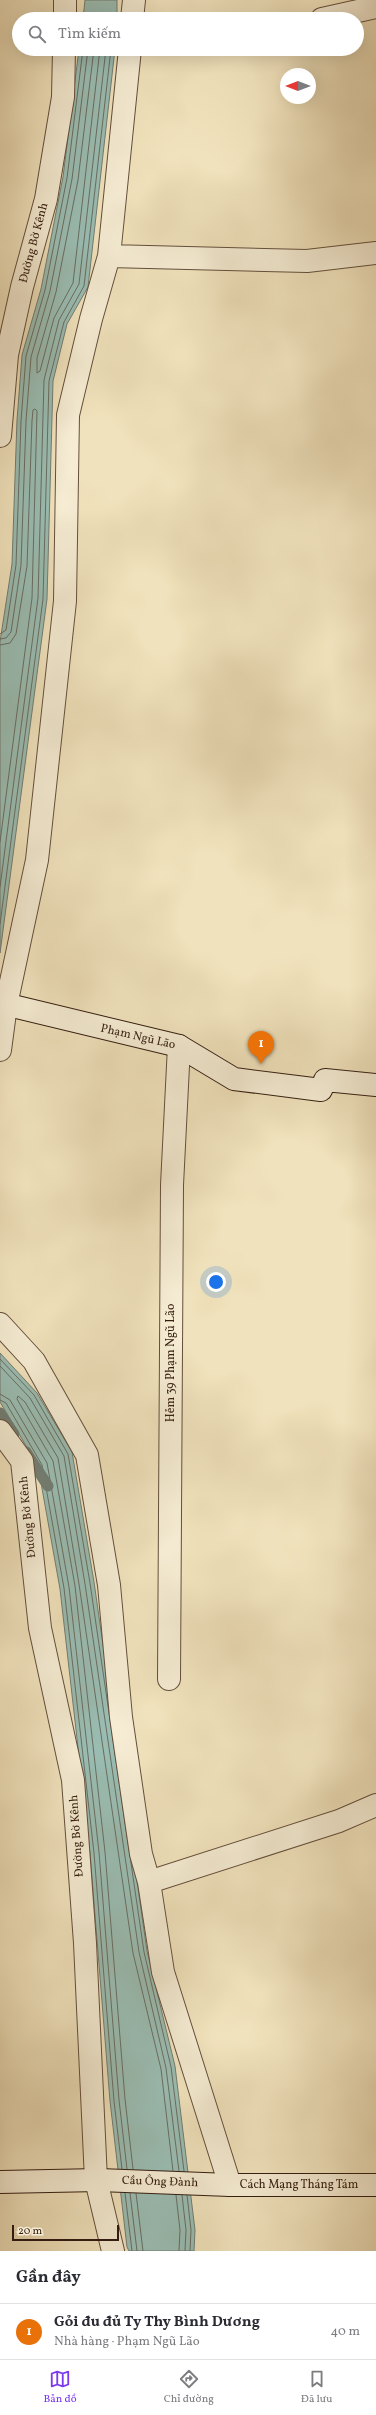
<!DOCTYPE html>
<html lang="vi">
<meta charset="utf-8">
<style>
:root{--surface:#fff;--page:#f2f2f3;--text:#2b2b33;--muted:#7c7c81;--line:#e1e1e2;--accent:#7c3aed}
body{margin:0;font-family:Vollkorn,serif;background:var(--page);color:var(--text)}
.compass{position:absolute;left:280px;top:68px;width:36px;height:36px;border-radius:50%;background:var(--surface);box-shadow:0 4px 16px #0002;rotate:270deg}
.scale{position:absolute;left:12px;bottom:10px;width:107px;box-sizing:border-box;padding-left:4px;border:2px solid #351e11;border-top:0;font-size:11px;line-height:14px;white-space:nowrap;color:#351e11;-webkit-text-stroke:3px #f5ecd3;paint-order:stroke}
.you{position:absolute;left:216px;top:1282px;width:14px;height:14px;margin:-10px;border:3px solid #fff;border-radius:50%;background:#1a73e8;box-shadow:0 0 0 6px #1a73e833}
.badge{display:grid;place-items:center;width:26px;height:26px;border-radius:50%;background:var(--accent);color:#fff;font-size:13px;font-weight:700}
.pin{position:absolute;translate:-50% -33px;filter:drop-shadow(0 1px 2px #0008)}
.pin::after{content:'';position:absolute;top:21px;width:14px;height:12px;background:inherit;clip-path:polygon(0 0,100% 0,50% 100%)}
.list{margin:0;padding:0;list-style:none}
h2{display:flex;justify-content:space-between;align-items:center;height:52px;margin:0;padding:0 16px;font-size:17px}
h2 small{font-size:13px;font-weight:400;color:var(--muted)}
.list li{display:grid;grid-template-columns:26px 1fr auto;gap:12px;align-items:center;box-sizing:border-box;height:56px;padding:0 16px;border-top:1px solid var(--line)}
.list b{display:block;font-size:15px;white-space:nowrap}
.list p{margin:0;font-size:13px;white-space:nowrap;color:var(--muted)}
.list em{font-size:13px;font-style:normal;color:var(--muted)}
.icon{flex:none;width:22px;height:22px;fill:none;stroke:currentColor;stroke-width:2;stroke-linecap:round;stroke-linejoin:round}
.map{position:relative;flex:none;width:376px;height:2251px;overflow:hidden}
.search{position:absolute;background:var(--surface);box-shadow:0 4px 16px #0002;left:12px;right:12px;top:12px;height:44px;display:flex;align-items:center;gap:10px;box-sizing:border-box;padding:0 14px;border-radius:22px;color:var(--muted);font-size:15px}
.sheet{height:108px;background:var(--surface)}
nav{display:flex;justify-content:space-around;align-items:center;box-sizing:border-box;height:56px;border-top:1px solid var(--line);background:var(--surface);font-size:11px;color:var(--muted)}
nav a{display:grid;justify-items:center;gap:2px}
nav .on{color:var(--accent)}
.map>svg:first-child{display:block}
.water{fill:#9abdb3;stroke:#727d72}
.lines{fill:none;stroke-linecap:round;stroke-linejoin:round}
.shore{stroke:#686e62;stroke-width:1}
.stream{stroke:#727d72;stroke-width:11}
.street-casing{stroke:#644f3c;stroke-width:24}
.secondary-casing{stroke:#351e11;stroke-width:24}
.street{stroke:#f5ecd3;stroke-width:22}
.secondary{stroke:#f5ecd3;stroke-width:22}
.labels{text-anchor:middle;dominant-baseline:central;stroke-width:4;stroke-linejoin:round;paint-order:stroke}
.street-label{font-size:12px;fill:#351e11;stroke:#f5ecd3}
</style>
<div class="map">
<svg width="376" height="2251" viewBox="0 0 376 2251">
<rect width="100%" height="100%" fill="#f0e2bc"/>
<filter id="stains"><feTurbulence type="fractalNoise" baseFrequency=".005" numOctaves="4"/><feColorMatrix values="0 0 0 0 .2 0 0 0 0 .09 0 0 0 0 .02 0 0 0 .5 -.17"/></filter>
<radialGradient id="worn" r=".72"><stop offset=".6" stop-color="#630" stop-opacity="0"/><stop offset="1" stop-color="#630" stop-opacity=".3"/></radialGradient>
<!-- water -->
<path class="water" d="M 85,0 L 117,0 L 117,19 L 83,19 Z
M 79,49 L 115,49 L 88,287 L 67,324 L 53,381 L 47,599 L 0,953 L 0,642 L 12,564 L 17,420 L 22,355 L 41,289 L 63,177 Z
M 0,1353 L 37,1393 L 72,1452 L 94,1582 L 147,1951 L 175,2066 L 195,2230 L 194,2251 L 129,2251 L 127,2247 L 110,2101 L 90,1853 L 60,1589 L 38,1466 L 0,1402 Z"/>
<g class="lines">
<!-- shore -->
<path class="shore" d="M 94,49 L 78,180 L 56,292 L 37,358 L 37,373 L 40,371 L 54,318 L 73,283 L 100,49
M 0,634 L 6,630 L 16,565 L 21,421 L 26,356 L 45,290 L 67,178 L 83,49
M 0,639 L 6,638 L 11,632 L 21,565 L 26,421 L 31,357 L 50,291 L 72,179 L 88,49
M 0,645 L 10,643 L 16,634 L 27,566 L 32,421 L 33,410 L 35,409 L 37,411 L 32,598 L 0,842
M 0,887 L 38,598 L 44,380 L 59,320 L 79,284 L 106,49
M 0,924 L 43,599 L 49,381 L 64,322 L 84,286 L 111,49
M 0,1359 L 34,1395 L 68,1454 L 90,1583 L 144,1952 L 171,2067 L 184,2171
M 0,1366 L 30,1398 L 64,1456 L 85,1584 L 139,1952 L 166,2068 L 179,2171
M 0,1394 L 10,1400 L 47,1463 L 69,1587 L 99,1852 L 119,2100 L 127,2169
M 0,1400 L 6,1403 L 42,1465 L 64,1588 L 94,1853 L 114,2101 L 122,2169
M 133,2169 L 125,2099 L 105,1852 L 75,1586 L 53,1461 L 17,1399 L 18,1396 L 25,1402 L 58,1458 L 79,1584 L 133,1953 L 161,2069 L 173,2171
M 125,2193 L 132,2251
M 130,2193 L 137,2251
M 136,2193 L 143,2251
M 176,2195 L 180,2230 L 179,2251
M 182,2195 L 186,2230 L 185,2251
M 187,2195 L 191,2230 L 190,2251"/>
<!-- stream -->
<path class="stream" d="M 0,1413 L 14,1434
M 26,1452 L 48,1486"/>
<!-- street casing -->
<g class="street-casing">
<path id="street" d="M 65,19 L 65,0
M 132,19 L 134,0
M 322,19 L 376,7
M 109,256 L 307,261 L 376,253
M 0,436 L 7,355 L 22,287 L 46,199 L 63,97 L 64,49
M 0,1050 L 6,1005 L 37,860 L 65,601 L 68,415 L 91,319 L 109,256 L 130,49
M 0,1324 L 34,1361 L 87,1455 L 109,1585 L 121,1717 L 141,1854 L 149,1882 L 163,1972 L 230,2185
M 0,1431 L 22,1461 L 40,1628 L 73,1780 L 85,1943 L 96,2180 L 113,2251
M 169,1679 L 172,1185 L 179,1046
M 149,1882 L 339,1821 L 376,1805"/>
</g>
<!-- secondary casing -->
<g class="secondary-casing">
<path id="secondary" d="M 0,1003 L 179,1046 L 234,1079 L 321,1090 L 325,1080 L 376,1085
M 0,2182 L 99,2180 L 230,2185 L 376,2185"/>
</g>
<!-- street -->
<use href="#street" class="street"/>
<!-- secondary -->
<use href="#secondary" class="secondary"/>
</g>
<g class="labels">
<!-- street labels -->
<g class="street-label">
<text transform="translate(34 243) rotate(-75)">Đường Bờ Kênh</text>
<text transform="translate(138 1037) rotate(13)">Phạm Ngũ Lão</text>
<text transform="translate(171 1363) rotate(-90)">Hẻm 39 Phạm Ngũ Lão</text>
<text transform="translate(28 1517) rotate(-96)">Đường Bờ Kênh</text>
<text transform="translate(77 1836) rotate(-94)">Đường Bờ Kênh</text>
<text transform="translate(160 2182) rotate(2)">Cầu Ông Đành</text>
<text x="299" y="2185">Cách Mạng Tháng Tám</text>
</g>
</g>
<rect width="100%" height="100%" filter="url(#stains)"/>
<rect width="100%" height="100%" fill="url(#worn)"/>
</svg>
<svg class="compass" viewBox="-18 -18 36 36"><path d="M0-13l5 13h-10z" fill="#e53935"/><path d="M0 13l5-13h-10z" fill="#7c7c81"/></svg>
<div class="scale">20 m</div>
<div class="you"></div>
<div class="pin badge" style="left:261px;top:1064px;background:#e8710a">1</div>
<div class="search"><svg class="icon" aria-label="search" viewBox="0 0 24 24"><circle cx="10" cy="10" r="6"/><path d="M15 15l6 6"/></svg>Tìm kiếm</div>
</div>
<section class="sheet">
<h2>Gần đây<small></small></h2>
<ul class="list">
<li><span class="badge" style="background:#e8710a">1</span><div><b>Gỏi đu đủ Ty Thy Bình Dương</b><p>Nhà hàng · Phạm Ngũ Lão</p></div><em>40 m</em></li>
</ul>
</section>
<nav>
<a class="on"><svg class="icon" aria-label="map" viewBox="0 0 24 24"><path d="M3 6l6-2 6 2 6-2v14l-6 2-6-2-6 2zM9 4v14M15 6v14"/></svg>Bản đồ</a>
<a><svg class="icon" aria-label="directions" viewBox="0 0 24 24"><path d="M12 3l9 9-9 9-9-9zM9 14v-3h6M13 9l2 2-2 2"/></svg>Chỉ đường</a>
<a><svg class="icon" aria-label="saved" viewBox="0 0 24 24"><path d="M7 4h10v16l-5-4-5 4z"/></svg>Đã lưu</a>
</nav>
